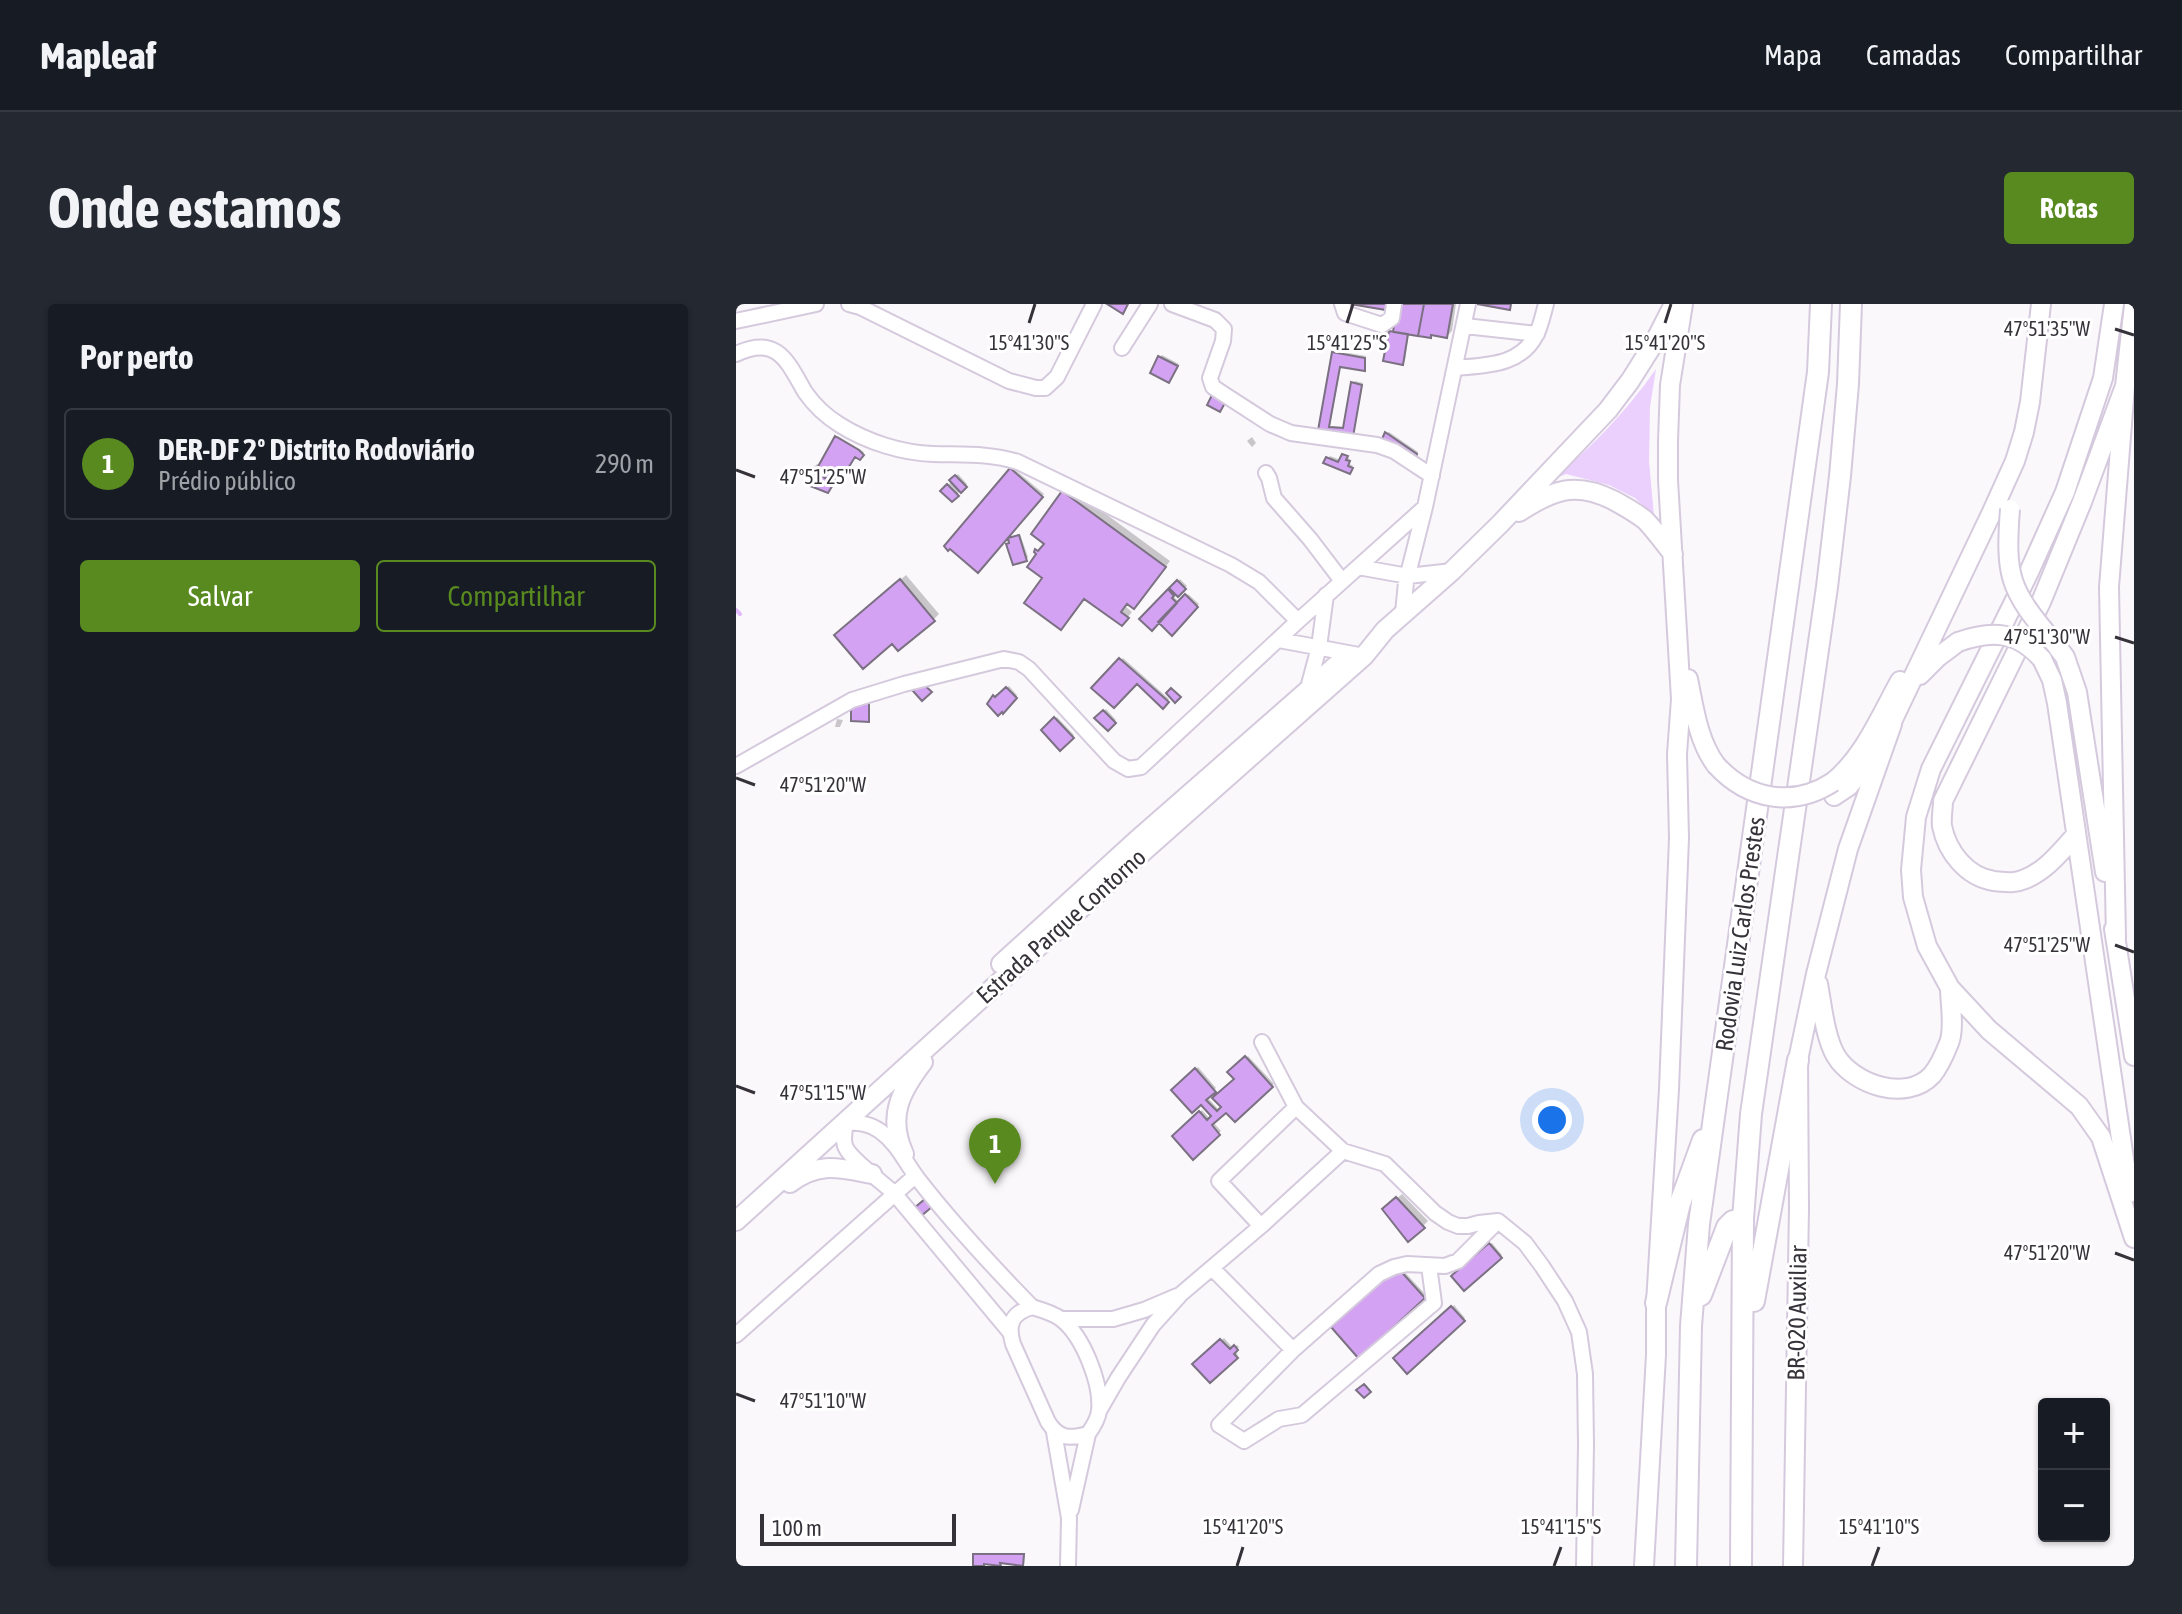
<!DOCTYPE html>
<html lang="pt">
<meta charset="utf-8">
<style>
:root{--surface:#171b24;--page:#242831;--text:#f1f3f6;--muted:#9ea1a6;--line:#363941;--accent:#588a20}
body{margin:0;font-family:"Asap Condensed",sans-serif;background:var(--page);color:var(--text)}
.controls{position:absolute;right:24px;bottom:24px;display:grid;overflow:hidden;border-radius:8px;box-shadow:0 2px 6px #0004}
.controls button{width:72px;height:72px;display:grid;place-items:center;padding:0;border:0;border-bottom:2px solid var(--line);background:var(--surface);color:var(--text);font:40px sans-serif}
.scale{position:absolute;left:24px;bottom:20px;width:196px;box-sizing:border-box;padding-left:8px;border:4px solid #363239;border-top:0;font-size:22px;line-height:28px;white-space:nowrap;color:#363239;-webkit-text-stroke:6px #fff;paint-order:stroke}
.you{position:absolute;left:816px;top:816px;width:28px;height:28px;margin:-20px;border:6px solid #fff;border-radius:50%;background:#1a73e8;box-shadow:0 0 0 12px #1a73e833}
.badge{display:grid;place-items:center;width:52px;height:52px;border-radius:50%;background:var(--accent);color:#fff;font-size:26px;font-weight:700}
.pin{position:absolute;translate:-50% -66px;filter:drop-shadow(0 2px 4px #0008)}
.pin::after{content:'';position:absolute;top:42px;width:28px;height:24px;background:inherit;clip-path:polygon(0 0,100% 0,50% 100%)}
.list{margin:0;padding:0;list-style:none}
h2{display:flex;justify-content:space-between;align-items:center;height:104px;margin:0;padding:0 32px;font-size:34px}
h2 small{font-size:26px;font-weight:400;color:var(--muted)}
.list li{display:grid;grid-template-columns:52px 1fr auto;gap:24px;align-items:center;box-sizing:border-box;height:112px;margin:0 16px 16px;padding:0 16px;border:2px solid var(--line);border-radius:8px}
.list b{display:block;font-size:30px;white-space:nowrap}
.list p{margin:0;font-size:26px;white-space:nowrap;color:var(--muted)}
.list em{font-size:26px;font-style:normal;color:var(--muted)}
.actions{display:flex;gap:16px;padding:24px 32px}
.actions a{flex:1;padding:18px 0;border:2px solid var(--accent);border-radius:8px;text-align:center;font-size:28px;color:var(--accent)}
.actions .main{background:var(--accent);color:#fff}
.map{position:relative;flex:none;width:1398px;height:1262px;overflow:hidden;border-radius:8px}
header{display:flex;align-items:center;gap:48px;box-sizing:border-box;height:112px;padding:0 40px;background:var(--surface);border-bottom:2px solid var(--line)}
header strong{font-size:38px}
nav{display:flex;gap:44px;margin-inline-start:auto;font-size:28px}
.intro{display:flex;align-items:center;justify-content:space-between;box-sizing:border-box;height:192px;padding:0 48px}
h1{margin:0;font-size:56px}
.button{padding:20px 36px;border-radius:8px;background:var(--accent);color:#fff;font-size:28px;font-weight:700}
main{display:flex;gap:48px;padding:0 48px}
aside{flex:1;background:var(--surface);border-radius:8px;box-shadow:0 2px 6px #0004}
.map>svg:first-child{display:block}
.green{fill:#ebcffd}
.shadow{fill:#0003}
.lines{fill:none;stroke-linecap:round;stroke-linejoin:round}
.stream{stroke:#e2bbfc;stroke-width:4}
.building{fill:#d3a2f2;stroke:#7b7182;stroke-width:2}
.minor-casing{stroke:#d5cadd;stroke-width:18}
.major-casing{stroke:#d5cadd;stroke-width:22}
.highway-casing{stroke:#d5cadd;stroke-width:24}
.minor{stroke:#fff;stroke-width:14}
.major{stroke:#fff;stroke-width:18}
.highway{stroke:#fff;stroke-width:20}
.major-bridge-casing{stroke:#d5cadd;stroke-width:22;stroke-linecap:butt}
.major-bridge{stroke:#fff;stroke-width:18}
.ticks{fill:none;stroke:#363239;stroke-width:3}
.labels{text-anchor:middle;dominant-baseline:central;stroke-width:6;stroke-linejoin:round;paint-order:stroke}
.street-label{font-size:24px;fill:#363239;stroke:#fff}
.ticks-label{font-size:20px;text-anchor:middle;fill:#363239;stroke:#fff;stroke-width:6;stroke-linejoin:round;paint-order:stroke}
</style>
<header>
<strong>Mapleaf</strong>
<nav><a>Mapa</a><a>Camadas</a><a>Compartilhar</a></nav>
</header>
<div class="intro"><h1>Onde estamos</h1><a class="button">Rotas</a></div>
<main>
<aside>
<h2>Por perto<small></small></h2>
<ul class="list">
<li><span class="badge">1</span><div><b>DER-DF 2º Distrito Rodoviário</b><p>Prédio público</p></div><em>290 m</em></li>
</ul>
<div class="actions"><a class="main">Salvar</a><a>Compartilhar</a></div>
</aside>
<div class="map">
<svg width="1398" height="1262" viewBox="0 0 1398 1262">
<rect width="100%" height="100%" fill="#fbf8fc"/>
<!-- green -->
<path class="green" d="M 920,65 L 914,103 L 913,157 L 918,212 L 899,194 L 873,181 L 830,170 L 816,176 C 856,143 890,108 920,65 Z"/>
<!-- shadow -->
<path class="shadow" d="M 663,0 L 720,0 L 716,27 L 711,32 L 697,29 L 694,32 L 673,28 L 669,57 L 667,59 L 655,28 L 659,26 Z
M 600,47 L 630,52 L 628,65 L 605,61 L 594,122 L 609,123 L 617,79 L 619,77 L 627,79 L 618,129 L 616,131 L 583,130 L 598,49 Z
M 426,51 L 443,60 L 435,75 L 424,53 Z
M 653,128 L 682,148 L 680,153 L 679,154 L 651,129 Z
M 102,132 L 128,148 L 124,154 L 119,151 L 107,162 L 97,181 L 91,187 L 76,165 L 81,160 L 84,162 Z
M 516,133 L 520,139 L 516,143 L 511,137 Z
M 594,152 L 605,156 L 607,152 L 614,155 L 612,159 L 617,162 L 615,166 L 590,158 Z
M 277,164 L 308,190 L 242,266 L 210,242 Z
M 222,170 L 231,180 L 216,196 L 207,187 Z
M 333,183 L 434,257 L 403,298 L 392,298 L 389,302 L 396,308 L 391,314 L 309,274 L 310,239 L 298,230 Z
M 284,230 L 292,253 L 290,255 L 276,233 Z
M 170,271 L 203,310 L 198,315 L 156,337 L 106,326 Z
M 444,275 L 451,282 L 442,290 L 440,287 L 436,291 L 444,299 L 452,290 L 463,300 L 436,329 L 423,317 L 406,315 Z
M 387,354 L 433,395 L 427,402 L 401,377 L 358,384 Z
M 273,382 L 281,391 L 267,407 L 254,400 L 260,390 L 262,392 Z
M 370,405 L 380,416 L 372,424 L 361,414 Z
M 321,413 L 338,431 L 324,444 L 308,426 Z
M 101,415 L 107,416 L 104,423 L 99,423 Z
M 512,752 L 538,780 L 499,815 L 490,806 L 477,818 L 485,827 L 457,853 L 438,832 L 466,806 L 474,815 L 478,812 L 465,798 L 438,786 L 462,763 L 480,784 L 471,793 L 484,807 L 500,775 L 494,768 Z
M 666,890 L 692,917 L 687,922 L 649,905 Z
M 756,939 L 766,951 L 728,985 L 717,972 Z
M 664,963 L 690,991 L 623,1052 Z
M 718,1001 L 729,1014 L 671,1067 L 660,1054 Z
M 488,1034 L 497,1044 L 501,1041 L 503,1043 L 499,1047 L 502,1051 L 474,1076 L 459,1060 Z
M 241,1249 L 289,1249 L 288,1262 L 278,1262 L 279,1258 L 266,1257 L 264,1260 L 249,1258 L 249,1262 L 239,1262 L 239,1251 Z"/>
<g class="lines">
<!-- stream -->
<path class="stream" d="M 0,306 L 4,310"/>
</g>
<!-- building -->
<path class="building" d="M 371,0 L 392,0 L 387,10 Z
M 614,0 L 651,0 L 650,6 Z
M 661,0 L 688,0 L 682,32 L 657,28 Z
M 688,0 L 717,0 L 711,34 L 695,31 L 695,34 L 682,32 Z
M 741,0 L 775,0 L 774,6 Z
M 653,27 L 672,30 L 667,61 L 647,57 Z
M 596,48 L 629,54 L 629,67 L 604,63 L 593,123 L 607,124 L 615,78 L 626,81 L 617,133 L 581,132 Z
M 422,52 L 442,62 L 433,79 L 414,69 Z
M 477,89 L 490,97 L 484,108 L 471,101 Z
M 649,128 L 681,150 L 679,157 L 646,135 Z
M 99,132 L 123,146 L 128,151 L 124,156 L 119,153 L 111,166 L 108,164 L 104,167 L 97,179 L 79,168 Z
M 606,150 L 612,152 L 610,156 L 614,157 L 612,162 L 617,164 L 614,170 L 587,159 L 590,153 L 602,158 Z
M 75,164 L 98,179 L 92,189 L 69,180 L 75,170 L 72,168 Z
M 274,164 L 307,193 L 242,269 L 214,245 L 212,247 L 208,242 Z
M 219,171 L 231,183 L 225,189 L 213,176 Z
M 211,180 L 223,192 L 216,198 L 204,187 Z
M 326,187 L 430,263 L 398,305 L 391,300 L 385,308 L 393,314 L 386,322 L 348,295 L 325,326 L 288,299 L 306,274 L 291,263 L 300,250 L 298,248 L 299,245 L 302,247 L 308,240 L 295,230 Z
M 283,231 L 291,257 L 277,261 L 270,240 L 273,239 L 272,234 Z
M 164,275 L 199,317 L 162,347 L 156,340 L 127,365 L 98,331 Z
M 441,276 L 450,285 L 442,293 L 433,284 Z
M 432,285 L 438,292 L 436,294 L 441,299 L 416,327 L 403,315 Z
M 449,290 L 462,303 L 436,332 L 422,318 Z
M 383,354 L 433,398 L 427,405 L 401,380 L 378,404 L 355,384 Z
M 186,379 L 196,388 L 186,397 L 177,387 Z
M 270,383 L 281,394 L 267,410 L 266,408 L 262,412 L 251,400 L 257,391 L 259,393 Z
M 435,384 L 445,393 L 439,399 L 430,389 Z
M 123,398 L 133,399 L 133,418 L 115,417 L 115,400 Z
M 367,406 L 380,419 L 372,427 L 358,414 Z
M 318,413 L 338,434 L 324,447 L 305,426 Z
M 509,752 L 537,783 L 499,818 L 490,809 L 476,821 L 484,831 L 457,856 L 436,832 L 463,807 L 471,816 L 475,812 L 465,801 L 456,809 L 435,786 L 459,764 L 480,788 L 470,796 L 481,807 L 485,803 L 476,794 L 498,775 L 491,768 Z
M 660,893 L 689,924 L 672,938 L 646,905 Z
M 189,895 L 196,903 L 185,912 L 178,904 Z
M 753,939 L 766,954 L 728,987 L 715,972 Z
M 661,963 L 689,994 L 623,1055 L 595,1023 Z
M 715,1002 L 729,1017 L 671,1070 L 657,1054 Z
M 484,1035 L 494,1045 L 498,1041 L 502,1046 L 498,1050 L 502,1054 L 474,1079 L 456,1060 Z
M 628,1080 L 635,1088 L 628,1094 L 620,1086 Z
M 237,1250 L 288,1250 L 287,1262 L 264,1259 L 265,1262 L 248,1260 L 248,1262 L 237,1262 Z"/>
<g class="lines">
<!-- minor casing -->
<g class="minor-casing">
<path id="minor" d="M 113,0 L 124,3 L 273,77 L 300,84 L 309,84 L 321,73 L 358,0
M 436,0 L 479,16 L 488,25 L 487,37 L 474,74 L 477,83 L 486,89 L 534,120 L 555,129 L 641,141 L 658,147 L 696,172
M 606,0 L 609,9 L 646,21 L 656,14 L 658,0
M 0,17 L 80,0
M 729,22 L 801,30
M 386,44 L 414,0
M 0,50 C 42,30 52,59 69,88 C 78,101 91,113 104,121 C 131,138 166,149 197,150 C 226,151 253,149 282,158 L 495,261 L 523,278 L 562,317
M 720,64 C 750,61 784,62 800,31 C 805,22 807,10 810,0
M 530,169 L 533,174 L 538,194 L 574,235 L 606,277
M 622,263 L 672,272 L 716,267
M 667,309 L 670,278 L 689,203 L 732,0
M 543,336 L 628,352
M 572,384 L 583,343 L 590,291
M 0,462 L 116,396 L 168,380 L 268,355 L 283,358 L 293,365 L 378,457 L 392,465 L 405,463 L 562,317 L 689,203
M 526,738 L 560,803 L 607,847 L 649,860 L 699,909 L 712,918 L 722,922 L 732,922 L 743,919 L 762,917 L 789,939 L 806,962 L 829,997 L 843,1028 L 849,1070 L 850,1141 L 848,1262
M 525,922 L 483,877 L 560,803
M 476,964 L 557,1046 L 643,970 L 658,963 L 671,960 L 709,962 L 722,957 L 762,917
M 296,1003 C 306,1006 317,1009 325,1015 C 347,1032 366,1080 363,1107 C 362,1115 357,1123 352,1130 C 333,1135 323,1135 312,1118 L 277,1040 C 271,1020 276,1009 296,1003 Z
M 325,1015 L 377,1015 L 408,1006 L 441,992
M 273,1027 L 158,889 C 148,880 115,855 110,844 C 106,837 109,826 110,818 C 123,819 133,819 144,827 C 162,840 169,858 182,875 C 217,920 256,962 296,1003
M 0,1031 L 179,872
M 557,1046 L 483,1121 L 508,1137 L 543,1115 L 566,1111 L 698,999 L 693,962
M 363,1107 L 382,1074 L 417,1021 L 445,990 L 525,922 L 607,847
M 318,1128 L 333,1214 L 332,1262
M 335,1206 L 352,1130"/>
</g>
<!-- major casing -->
<g class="major-casing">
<path id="major" d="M 1378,0 L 1367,74 L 1329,188 L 1293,268 L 1195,465 L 1180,513 L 1175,566 L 1177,593 L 1191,642 L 1214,684 L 1253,726 L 1343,802 L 1365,833 L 1398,934
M 783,208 C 817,186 839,177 877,196 C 888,202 899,208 909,216 C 919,226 928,239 937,250
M 1316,336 L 1329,353 L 1341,388 L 1369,568
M 1306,355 L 1316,376 L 1321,399 L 1393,889
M 1184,371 L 1202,353 L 1222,338
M 952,375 C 958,404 962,437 980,461
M 1150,430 L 1255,210 L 1279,157 L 1288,128 L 1294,98 L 1305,0
M 1097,478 C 1128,453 1145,411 1164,377
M 1098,492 L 1113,482 L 1137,452
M 1340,531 C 1325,547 1310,567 1289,575 C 1278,580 1269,578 1258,577 C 1231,573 1211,548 1206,522 C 1205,514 1207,504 1207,497 L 1305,298 L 1346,198 L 1389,82
M 1378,625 L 1398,752
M 1380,634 L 1373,283 L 1389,82 L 1398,1
M 265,660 L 401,536 L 604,358
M 1082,680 C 1086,701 1089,734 1100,752 C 1117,780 1170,799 1196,771 C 1203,763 1209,749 1213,739 C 1219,724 1214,700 1214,684
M 168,850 C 151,813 164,788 187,758
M 54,879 C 82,857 104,864 136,870
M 0,917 L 409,546 L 628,352 L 649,326 L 716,267 L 764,220 L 872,106 L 894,77 L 918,39 L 938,0
M 908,1262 L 920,1051 L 920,999 L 933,785 L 943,534 L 941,450 L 945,395 L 932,176 L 932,137 L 934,81 L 947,0
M 1057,1262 L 1063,904 L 1062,756 L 1080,670 L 1112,545 L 1156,420"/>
</g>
<!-- highway casing -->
<g class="highway-casing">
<path id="highway" d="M 965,991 L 991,923 L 997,917 L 1007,915
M 1018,997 L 1062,756
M 920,999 L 944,899 L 967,836
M 950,1262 L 955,1022 L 963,920 L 1082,68 L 1085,0
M 1005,1262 L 1007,915 L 1015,810 L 1091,283 L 1104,172 L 1112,80 L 1115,0"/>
</g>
<!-- minor -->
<use href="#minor" class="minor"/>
<!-- major -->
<use href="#major" class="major"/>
<!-- highway -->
<use href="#highway" class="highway"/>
<!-- major-bridge casing -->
<g class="major-bridge-casing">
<path id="major-bridge" d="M 1274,205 C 1269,272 1273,285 1316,336
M 1222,338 C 1256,326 1281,327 1306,355
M 980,461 C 1012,496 1057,504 1097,478"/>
</g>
<!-- major-bridge -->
<use href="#major-bridge" class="major-bridge"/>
</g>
<!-- ticks -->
<path class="ticks" d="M 293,19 L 299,0M 611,19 L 617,0M 929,19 L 935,0M 1379,25 L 1398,31M 0,166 L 19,173M 1379,333 L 1398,339M 0,474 L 19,481M 1379,641 L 1398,648M 0,782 L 19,789M 1379,949 L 1398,956M 0,1090 L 19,1097M 501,1262 L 507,1243M 818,1262 L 825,1243M 1136,1262 L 1143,1243"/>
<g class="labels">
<!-- street labels -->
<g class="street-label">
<text transform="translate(325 622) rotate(-42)">Estrada Parque Contorno</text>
<text transform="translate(1004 630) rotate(-82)">Rodovia Luiz Carlos Prestes</text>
<text transform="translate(1061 1009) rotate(-89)">BR-020 Auxiliar</text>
</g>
</g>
<g class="ticks-label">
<text x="1311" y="32">47°51'35"W</text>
<text x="293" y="46">15°41'30"S</text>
<text x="611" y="46">15°41'25"S</text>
<text x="929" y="46">15°41'20"S</text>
<text x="87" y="180">47°51'25"W</text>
<text x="1311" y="340">47°51'30"W</text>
<text x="87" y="488">47°51'20"W</text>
<text x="1311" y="648">47°51'25"W</text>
<text x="87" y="796">47°51'15"W</text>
<text x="1311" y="956">47°51'20"W</text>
<text x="87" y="1104">47°51'10"W</text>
<text x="507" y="1230">15°41'20"S</text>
<text x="825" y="1230">15°41'15"S</text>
<text x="1143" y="1230">15°41'10"S</text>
</g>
</svg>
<div class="controls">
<button>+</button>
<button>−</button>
</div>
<div class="scale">100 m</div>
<div class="you"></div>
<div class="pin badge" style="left:259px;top:880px">1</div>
</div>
</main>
